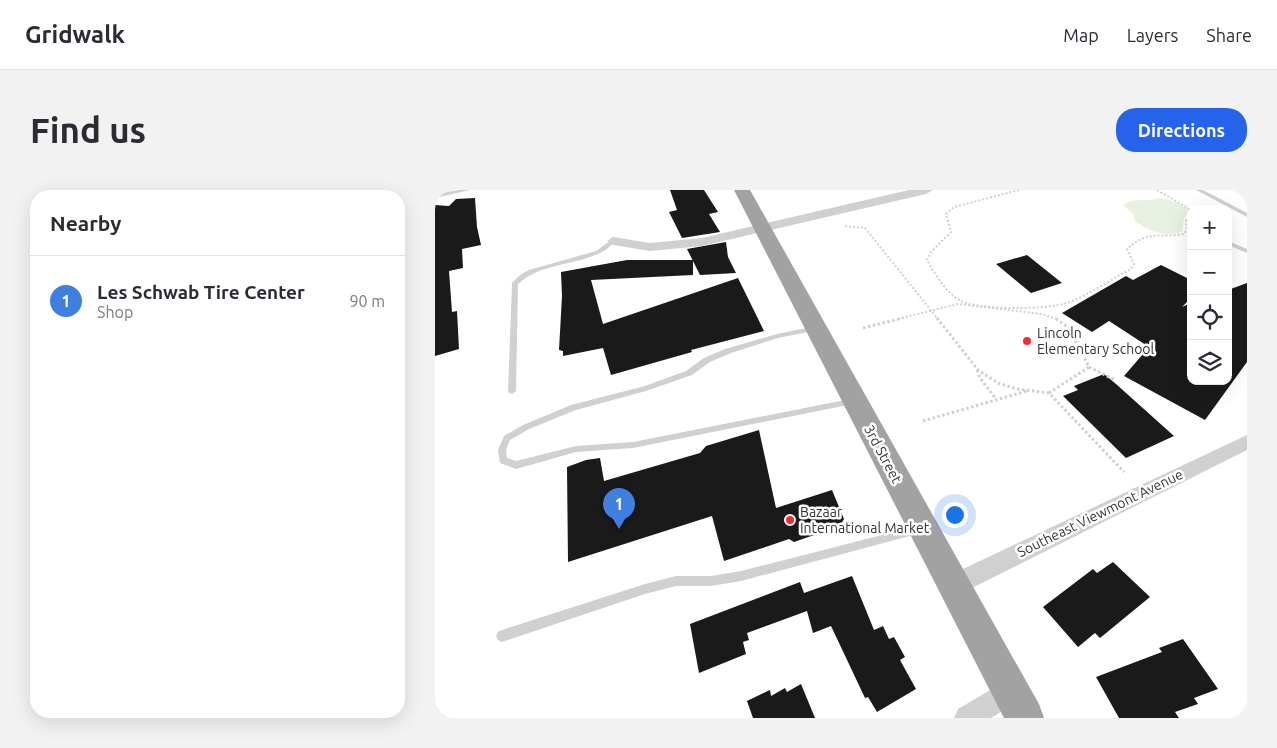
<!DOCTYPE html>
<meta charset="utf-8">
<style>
:root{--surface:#fff;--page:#f2f2f3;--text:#2b2b33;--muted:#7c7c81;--line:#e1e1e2;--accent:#2563eb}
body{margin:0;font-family:Ubuntu,sans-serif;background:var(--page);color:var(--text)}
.controls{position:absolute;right:15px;top:15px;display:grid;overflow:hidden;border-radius:10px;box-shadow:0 5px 20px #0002}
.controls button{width:45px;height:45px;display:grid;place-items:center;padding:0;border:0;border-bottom:1px solid var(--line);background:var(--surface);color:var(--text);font:25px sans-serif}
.you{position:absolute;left:519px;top:324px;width:18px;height:18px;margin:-12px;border:4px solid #fff;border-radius:50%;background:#1a73e8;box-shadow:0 0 0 8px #1a73e833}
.badge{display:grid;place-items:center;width:32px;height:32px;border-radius:50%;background:var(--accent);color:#fff;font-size:16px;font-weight:700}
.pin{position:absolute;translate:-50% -41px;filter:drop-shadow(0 1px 2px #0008)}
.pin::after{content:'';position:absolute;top:26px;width:18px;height:15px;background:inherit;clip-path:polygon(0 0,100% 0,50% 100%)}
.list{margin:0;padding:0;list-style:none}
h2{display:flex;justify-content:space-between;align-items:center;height:65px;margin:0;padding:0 20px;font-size:21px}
h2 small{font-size:16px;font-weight:400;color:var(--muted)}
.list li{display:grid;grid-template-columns:32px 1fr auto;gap:15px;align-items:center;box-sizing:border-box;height:90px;padding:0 20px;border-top:1px solid var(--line)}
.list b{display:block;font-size:19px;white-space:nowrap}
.list p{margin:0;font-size:16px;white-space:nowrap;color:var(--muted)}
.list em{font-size:16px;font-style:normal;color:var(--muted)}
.icon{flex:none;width:28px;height:28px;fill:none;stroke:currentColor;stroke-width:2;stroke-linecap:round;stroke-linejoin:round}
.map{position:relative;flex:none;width:812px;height:528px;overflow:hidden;border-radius:20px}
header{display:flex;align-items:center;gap:30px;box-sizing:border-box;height:70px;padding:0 25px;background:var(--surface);border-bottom:1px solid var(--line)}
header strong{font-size:24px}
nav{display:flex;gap:28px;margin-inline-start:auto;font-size:18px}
.intro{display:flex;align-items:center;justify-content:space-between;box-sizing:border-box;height:120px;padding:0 30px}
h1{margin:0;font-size:35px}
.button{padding:12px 22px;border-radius:20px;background:var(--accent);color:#fff;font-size:18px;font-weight:700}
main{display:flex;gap:30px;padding:0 30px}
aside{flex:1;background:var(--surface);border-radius:20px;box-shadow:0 5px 20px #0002}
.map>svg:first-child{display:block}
.green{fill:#e8f0e1}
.building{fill:#1a1a1a}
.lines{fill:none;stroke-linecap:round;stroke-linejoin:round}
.path-far1{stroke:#d0d0d0;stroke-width:2;stroke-dasharray:2 2;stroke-linecap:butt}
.path{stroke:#d0d0d0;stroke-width:3;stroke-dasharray:2.5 2.5;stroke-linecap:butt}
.service{fill:#d0d0d0;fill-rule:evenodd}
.minor{fill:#d0d0d0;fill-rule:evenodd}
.tertiary{fill:#d0d0d0;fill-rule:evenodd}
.trunk{fill:#a2a2a2;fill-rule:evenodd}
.poi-dot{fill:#f22d32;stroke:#fff;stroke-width:2}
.labels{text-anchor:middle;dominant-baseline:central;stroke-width:5;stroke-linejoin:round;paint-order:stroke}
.poi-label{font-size:14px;fill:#333;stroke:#fff;text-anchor:start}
.street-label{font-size:14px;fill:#333;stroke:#fff}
</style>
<header>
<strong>Gridwalk</strong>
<nav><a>Map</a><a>Layers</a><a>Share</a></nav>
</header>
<div class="intro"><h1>Find us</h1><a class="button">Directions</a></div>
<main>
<aside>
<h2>Nearby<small></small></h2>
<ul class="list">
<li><span class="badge" style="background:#3f7fe0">1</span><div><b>Les Schwab Tire Center</b><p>Shop</p></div><em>90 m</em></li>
</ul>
</aside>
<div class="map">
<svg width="812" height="528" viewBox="0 0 812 528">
<rect width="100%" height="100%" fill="#fff"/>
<!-- green -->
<path class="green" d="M 727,8 L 741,12 L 754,20 L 749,29 L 747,42 C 728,47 716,42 700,31 L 699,25 L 688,15 C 697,8 704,11 715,10 C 719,10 723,8 727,8 Z"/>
<!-- building -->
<path class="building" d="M 235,0 L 269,0 L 283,22 L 274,24 L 285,42 L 247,48 L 234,22 L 242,20 Z
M 40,8 L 42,37 L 46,55 L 27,59 L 28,78 L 14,81 L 17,122 L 22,121 L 24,159 L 0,166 L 0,15 L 14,16 L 21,9 Z
M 291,52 L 293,67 L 301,83 L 265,85 L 252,59 Z
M 592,65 L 627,93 L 596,103 L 561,74 Z
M 192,70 L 258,70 L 258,85 L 156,90 L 168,134 L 303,88 L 329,141 L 256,160 L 257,162 L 176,185 L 168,158 L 128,166 L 128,161 L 124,160 L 127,106 L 126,82 Z
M 726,75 L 756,90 L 756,108 L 747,117 L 756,113 L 756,191 L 793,191 L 793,100 L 812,93 L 812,172 L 770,230 L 689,186 L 714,157 L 674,131 L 657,142 L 627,123 L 691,86 L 698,90 Z
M 669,184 L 681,194 L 739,246 L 691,268 L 628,206 L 643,200 L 639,196 Z
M 324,240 L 341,318 L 397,300 L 409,329 L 405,336 L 359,352 L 354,349 L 289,371 L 277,326 L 133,372 L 132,277 L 151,270 L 165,268 L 169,291 L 265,263 L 271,256 Z
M 678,372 L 715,407 L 665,448 L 660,443 L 643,457 L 608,417 L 658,379 L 662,383 Z
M 417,386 L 439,440 L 448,436 L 454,449 L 459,447 L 470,467 L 465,470 L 481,499 L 442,522 L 433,507 L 430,508 L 396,436 L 378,443 L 372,421 L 312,443 L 314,450 L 308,452 L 311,464 L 264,483 L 255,434 L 365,392 L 369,403 Z
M 748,449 L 783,499 L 759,508 L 763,514 L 740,522 L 744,528 L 684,528 L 661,487 L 727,462 L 724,458 Z
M 366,494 L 380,528 L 318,528 L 312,511 L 335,500 L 336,506 L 350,498 L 352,502 Z"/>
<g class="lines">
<!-- path-far1 -->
<path class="path-far1" d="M 584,0 L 519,17 L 511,24 L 516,42 L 496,62 L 492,70 C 499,83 512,104 526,111 C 544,120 612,120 632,113 C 654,105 675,90 696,79 L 699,74 L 692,59 C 712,40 725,48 749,44 L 752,39 L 751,31 L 756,25
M 722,0 L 756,20
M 410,36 L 430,38 L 503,129
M 463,129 L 523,114 L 607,124 L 622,129"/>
<!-- path -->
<path class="path" d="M 502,128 L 543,180 L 563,193 L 582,199 L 614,203 L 689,282
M 428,138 L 468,128
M 654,177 L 680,190
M 542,180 L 545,188 L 561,209
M 614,203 L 654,177 L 634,138 L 620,128
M 488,231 L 592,201"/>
<!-- service -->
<path class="service" d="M 24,0 L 35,0 L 0,8 L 0,4 Z
M 761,0 L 768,0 L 812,23 L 812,27 Z
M 176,50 L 181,51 C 176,55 171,61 165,63 C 138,76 106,73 83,94 L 81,201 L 77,204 L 74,203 L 73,201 L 77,93 L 85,85 L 94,80 L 161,61 Z
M 793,51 L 812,59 L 812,63 L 793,55 Z
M 381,136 L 383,136 L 383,140 L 343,148 L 296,163 L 275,172 L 257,185 L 211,201 L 141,220 L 94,239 L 75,250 L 71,260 L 72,268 L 81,271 L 141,256 L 198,252 L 420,208 L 424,211 L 423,213 L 198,258 L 141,262 L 81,279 L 65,273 L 63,260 L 69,246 L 88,235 L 136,215 L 210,196 L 251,181 L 269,168 L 290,159 L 342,144 Z
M 486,335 L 489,336 L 491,339 L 489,342 L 486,343 L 306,391 L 276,396 L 241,396 L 210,404 L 67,452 L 63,450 L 61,446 L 63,442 L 67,440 L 210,394 L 241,386 L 276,386 L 306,381 Z"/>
<!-- minor -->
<path class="minor" d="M 327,34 L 333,38 L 331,41 L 267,56 L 215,61 L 178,55 L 172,51 L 178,47 L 215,53 L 267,48 Z
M 812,245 L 812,260 L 527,403 L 519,406 L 511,403 L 508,395 L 511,387 Z
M 576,488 L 585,492 L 589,501 L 585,510 L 556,528 L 519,528 L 523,519 Z"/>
<!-- tertiary -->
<path class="tertiary" d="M 474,0 L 498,0 L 491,4 L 327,42 L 322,41 L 320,38 L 322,35 L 327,34 Z"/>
<!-- trunk -->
<path class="trunk" d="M 299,0 L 315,0 L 604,514 L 609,528 L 569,528 Z"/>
</g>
<!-- markers -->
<g class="poi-dot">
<circle cx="592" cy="151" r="5"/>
<circle cx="355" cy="330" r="5"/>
</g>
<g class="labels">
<!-- poi labels -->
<g class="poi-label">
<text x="602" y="143">Lincoln<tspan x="602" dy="16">Elementary School</tspan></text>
<text x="365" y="322">Bazaar<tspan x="365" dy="16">International Market</tspan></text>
</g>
<!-- street labels -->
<g class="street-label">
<text transform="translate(448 264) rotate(62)">3rd Street</text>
<text transform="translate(665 323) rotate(-26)">Southeast Viewmont Avenue</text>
</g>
</g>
</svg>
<div class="controls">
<button>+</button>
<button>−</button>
<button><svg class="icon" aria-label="locate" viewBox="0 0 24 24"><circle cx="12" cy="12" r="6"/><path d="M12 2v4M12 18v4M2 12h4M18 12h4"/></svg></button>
<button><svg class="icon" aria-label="layers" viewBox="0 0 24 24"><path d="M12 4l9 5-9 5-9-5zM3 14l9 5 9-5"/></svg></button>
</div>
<div class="you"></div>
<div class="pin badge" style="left:184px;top:339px;background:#3f7fe0">1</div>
</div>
</main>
